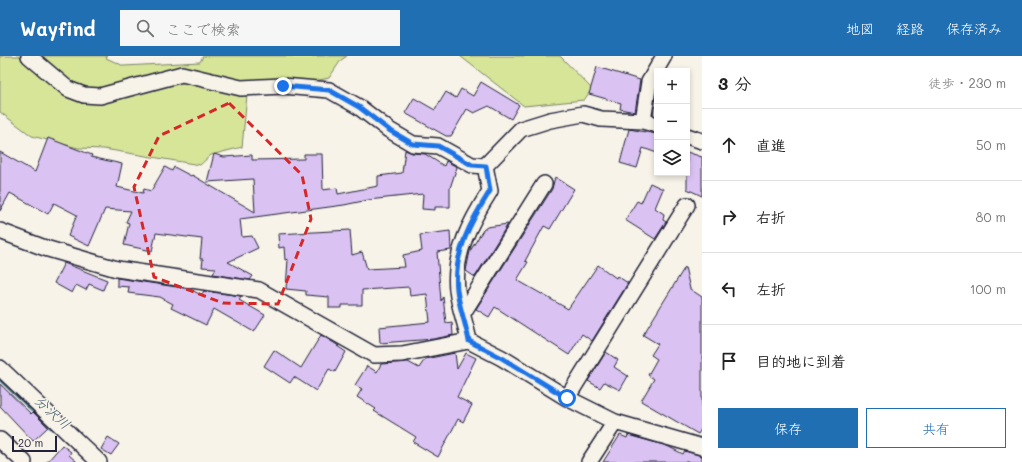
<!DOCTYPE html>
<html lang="ja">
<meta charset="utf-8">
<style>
:root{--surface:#fff;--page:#f6f6f6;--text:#222;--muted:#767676;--line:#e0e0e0;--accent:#1f6fb2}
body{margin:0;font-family:Mali,"Klee One",sans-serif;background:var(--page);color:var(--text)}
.controls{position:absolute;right:12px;top:12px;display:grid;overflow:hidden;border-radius:0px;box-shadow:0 2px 6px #0003}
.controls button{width:36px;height:36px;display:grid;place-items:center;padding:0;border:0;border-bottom:1px solid var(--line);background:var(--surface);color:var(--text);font:20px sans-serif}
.scale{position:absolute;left:12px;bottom:10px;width:45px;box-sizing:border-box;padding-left:4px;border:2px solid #22223b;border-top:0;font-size:11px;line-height:14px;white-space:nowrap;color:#22223b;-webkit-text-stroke:3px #f7f3e8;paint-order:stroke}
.stop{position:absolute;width:12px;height:12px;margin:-9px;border:3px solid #1a73e8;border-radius:50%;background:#fff}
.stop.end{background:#1a73e8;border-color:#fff;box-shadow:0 1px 4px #0008}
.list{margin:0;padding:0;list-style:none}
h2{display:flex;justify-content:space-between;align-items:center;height:52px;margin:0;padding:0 16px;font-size:17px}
h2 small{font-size:13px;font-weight:400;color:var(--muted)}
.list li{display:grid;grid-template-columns:26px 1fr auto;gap:12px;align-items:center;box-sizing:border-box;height:72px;padding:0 16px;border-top:1px solid var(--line)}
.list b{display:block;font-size:15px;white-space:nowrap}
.list em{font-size:13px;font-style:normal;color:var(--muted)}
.actions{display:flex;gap:8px;padding:12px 16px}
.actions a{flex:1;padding:9px 0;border:1px solid var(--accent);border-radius:0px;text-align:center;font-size:14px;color:var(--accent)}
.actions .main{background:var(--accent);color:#fff}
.icon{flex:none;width:22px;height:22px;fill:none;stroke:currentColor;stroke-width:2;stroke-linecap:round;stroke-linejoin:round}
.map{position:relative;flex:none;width:702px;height:406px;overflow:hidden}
header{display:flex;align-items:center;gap:24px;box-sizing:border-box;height:56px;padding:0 20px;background:var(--accent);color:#fff}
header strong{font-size:19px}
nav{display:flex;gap:22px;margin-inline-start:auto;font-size:14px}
.search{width:280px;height:36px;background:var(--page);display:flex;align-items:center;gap:10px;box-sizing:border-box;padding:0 14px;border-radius:0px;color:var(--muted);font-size:15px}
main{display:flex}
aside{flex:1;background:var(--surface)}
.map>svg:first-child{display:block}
.green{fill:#d7e598;stroke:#7c846a}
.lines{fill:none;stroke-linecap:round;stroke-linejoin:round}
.stream{stroke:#5e8f9e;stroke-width:4.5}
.building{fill:#dac3f3;stroke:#22223b}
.minor-casing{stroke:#22223b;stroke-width:18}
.minor{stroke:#f7f3e8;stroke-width:15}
.route{stroke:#1a73e8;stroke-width:5}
.marked{fill:none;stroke:#d62828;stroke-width:3;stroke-dasharray:8 5;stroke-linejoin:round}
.labels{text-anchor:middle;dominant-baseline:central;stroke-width:3;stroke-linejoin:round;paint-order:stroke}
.water-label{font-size:14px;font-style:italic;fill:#40586d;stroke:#f7f3e8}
</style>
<header>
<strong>Wayfind</strong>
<div class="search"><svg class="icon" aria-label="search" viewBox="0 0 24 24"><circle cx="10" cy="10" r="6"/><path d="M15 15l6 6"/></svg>ここで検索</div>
<nav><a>地図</a><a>経路</a><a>保存済み</a></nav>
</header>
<main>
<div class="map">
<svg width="702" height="406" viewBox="0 0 702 406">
<rect width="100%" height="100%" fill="#f7f3e8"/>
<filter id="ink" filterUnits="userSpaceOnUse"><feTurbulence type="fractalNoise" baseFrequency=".025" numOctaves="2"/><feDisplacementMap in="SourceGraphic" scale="8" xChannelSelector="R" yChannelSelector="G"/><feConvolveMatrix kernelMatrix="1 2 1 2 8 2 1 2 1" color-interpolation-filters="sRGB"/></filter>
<g filter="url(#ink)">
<!-- green -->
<path class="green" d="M 0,0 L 107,0 L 106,2 L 124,10 L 200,6 L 203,0 L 347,0 L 341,4 L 329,22 L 247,39 L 242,91 L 211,99 L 200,109 L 104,93 L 78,92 L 32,80 L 0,56 Z
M 460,0 L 560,0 L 592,33 L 584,44 L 524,50 Z"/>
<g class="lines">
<!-- stream -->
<path class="stream" d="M 0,323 L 51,371"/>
</g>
<!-- building -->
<path class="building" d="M 597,11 L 640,24 L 635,56 L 620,53 L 621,47 L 589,38 Z
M 481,26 L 519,49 L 511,63 L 489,50 L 474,57 L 467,53 L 451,80 L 446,80 L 405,57 L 414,42 L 435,54 L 446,36 L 456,42 L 461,33 L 473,40 Z
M 656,39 L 657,39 L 657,60 L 653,59 Z
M 629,73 L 657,78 L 657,97 L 643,92 L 637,112 L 620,107 Z
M 48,82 L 92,99 L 91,101 L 122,108 L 117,131 L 143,137 L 144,133 L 151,135 L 165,111 L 172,115 L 174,111 L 191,120 L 192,119 L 255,156 L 253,123 L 207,126 L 214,98 L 224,101 L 252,99 L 252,104 L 304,103 L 304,98 L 322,98 L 323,134 L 337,132 L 338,138 L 378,130 L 378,120 L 402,117 L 405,94 L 412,97 L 425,98 L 444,110 L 446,105 L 457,111 L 450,132 L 450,151 L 435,151 L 435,154 L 422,153 L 423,138 L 368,144 L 344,149 L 240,163 L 242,181 L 252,180 L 258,192 L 228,206 L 253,220 L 250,224 L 213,218 L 216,212 L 202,211 L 203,203 L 200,203 L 202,183 L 156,177 L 152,195 L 124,189 L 129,167 L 126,166 L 131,155 L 105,153 L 89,190 L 68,180 L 77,159 L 54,147 L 48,158 L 10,137 L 0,155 L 0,96 L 35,116 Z
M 687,96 L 702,101 L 702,140 L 687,133 Z
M 555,121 L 574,133 L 550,173 L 544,170 L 525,205 L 528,206 L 517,224 L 568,253 L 598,209 L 616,222 L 617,220 L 628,227 L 592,285 L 582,278 L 569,299 L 495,251 L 489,261 L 476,253 L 552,133 Z
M 650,127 L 663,133 L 655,152 L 664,158 L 663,164 L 666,166 L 655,183 L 625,164 L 637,145 L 641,147 Z
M 508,168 L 475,221 L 466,215 L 470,195 L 483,174 L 487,171 Z
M 350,174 L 352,199 L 362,196 L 367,213 L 405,211 L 403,199 L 422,195 L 420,179 L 450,175 L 451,194 L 437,196 L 441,245 L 443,241 L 446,267 L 452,266 L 453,279 L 434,283 L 380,287 L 379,271 L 430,266 L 427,238 L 410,240 L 409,231 L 362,234 L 362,249 L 342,249 L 342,252 L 329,252 L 329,241 L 306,239 L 306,235 L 286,233 L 288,203 L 285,204 L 284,191 L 279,192 L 278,178 Z
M 64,207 L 107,224 L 103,234 L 89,228 L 86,234 L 76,229 L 72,237 L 54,227 Z
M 685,211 L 690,233 L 702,241 L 702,372 L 698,378 L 641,345 L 654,323 L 648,319 L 657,303 L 651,299 L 658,288 L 643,279 Z
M 117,222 L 190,233 L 201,239 L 204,235 L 241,240 L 239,244 L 265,259 L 254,276 L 214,253 L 206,269 L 171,252 L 173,248 L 160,241 L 128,237 L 129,231 L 117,230 Z
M 321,279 L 339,290 L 337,290 L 346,296 L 335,316 L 329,313 L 316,335 L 294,321 L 290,327 L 264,310 L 274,294 L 301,312 Z
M 606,296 L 618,304 L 614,311 L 628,320 L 620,334 L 604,326 L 600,332 L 588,325 Z
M 455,297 L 457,313 L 466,297 L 476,302 L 457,341 L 472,349 L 463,366 L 458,363 L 438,401 L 413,386 L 416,381 L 374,355 L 376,353 L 357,341 L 362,333 L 355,329 L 367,310 L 377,316 L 381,308 L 408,306 L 419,312 L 425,303 Z
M 0,328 L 31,358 L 33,356 L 48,371 L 33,385 L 0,350 Z
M 620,379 L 627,382 L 628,379 L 667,390 L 683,398 L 685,395 L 702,400 L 702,406 L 603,406 Z
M 108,381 L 119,388 L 111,399 L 101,393 Z
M 62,389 L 71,396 L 69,399 L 77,406 L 47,406 Z"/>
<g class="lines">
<!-- minor casing -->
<g class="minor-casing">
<path id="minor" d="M 29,0 L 68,33 L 84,39 L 100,40 L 182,18 L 241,32 L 283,30 L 329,34 L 359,51 L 389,74 L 413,88 L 438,90 L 472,109 L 485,110 L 521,73 L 550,64 L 583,58 L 601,63 L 643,65 L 657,69
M 643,65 L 649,26 L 664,0
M 687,80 L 702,85
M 0,175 L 45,192 L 117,213 L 259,234 L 374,299 L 402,298 L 469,285 L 502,302 L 567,342 L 615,366 L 702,391
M 463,257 L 544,128
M 469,285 C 466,268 459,251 457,234 C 453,197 471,165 490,135 L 485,110
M 0,312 L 99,406
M 567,342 L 687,149
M 0,384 L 24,406
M 589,406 L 615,366"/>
</g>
<!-- minor -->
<use href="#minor" class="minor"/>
</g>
</g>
<g class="lines" filter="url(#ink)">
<!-- route -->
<path class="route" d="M 283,30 L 329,34 L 359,51 L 389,74 L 413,88 L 438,90 L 472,109 L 486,110 L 490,135 C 471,165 453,197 457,234 C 459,251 466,268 469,285 L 502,302 L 567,342"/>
</g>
<!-- marked area -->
<path class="marked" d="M 229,47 L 302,119 L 311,163 L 278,248 L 223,247 L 154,221 L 134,131 L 159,80 Z"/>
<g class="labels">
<!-- water labels -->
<g class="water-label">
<text transform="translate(53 356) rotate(42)">分沢川</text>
</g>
</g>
</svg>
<div class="controls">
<button>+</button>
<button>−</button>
<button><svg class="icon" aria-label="layers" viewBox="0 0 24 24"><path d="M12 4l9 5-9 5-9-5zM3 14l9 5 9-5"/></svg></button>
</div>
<div class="scale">20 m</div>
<div class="stop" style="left:567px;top:342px"></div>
<div class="stop end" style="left:283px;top:30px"></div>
</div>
<aside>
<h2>3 分<small>徒歩 · 230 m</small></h2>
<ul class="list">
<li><svg class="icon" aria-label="ahead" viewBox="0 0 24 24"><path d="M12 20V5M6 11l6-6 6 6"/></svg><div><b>直進</b></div><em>50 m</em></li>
<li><svg class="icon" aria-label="right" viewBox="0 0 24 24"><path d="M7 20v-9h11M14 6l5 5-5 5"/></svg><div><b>右折</b></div><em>80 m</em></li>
<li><svg class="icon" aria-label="left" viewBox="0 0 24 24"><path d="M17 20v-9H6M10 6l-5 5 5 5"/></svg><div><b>左折</b></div><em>100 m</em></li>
<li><svg class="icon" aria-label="arrive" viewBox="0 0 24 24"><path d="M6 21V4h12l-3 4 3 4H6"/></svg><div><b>目的地に到着</b></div></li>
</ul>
<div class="actions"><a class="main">保存</a><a>共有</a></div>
</aside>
</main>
